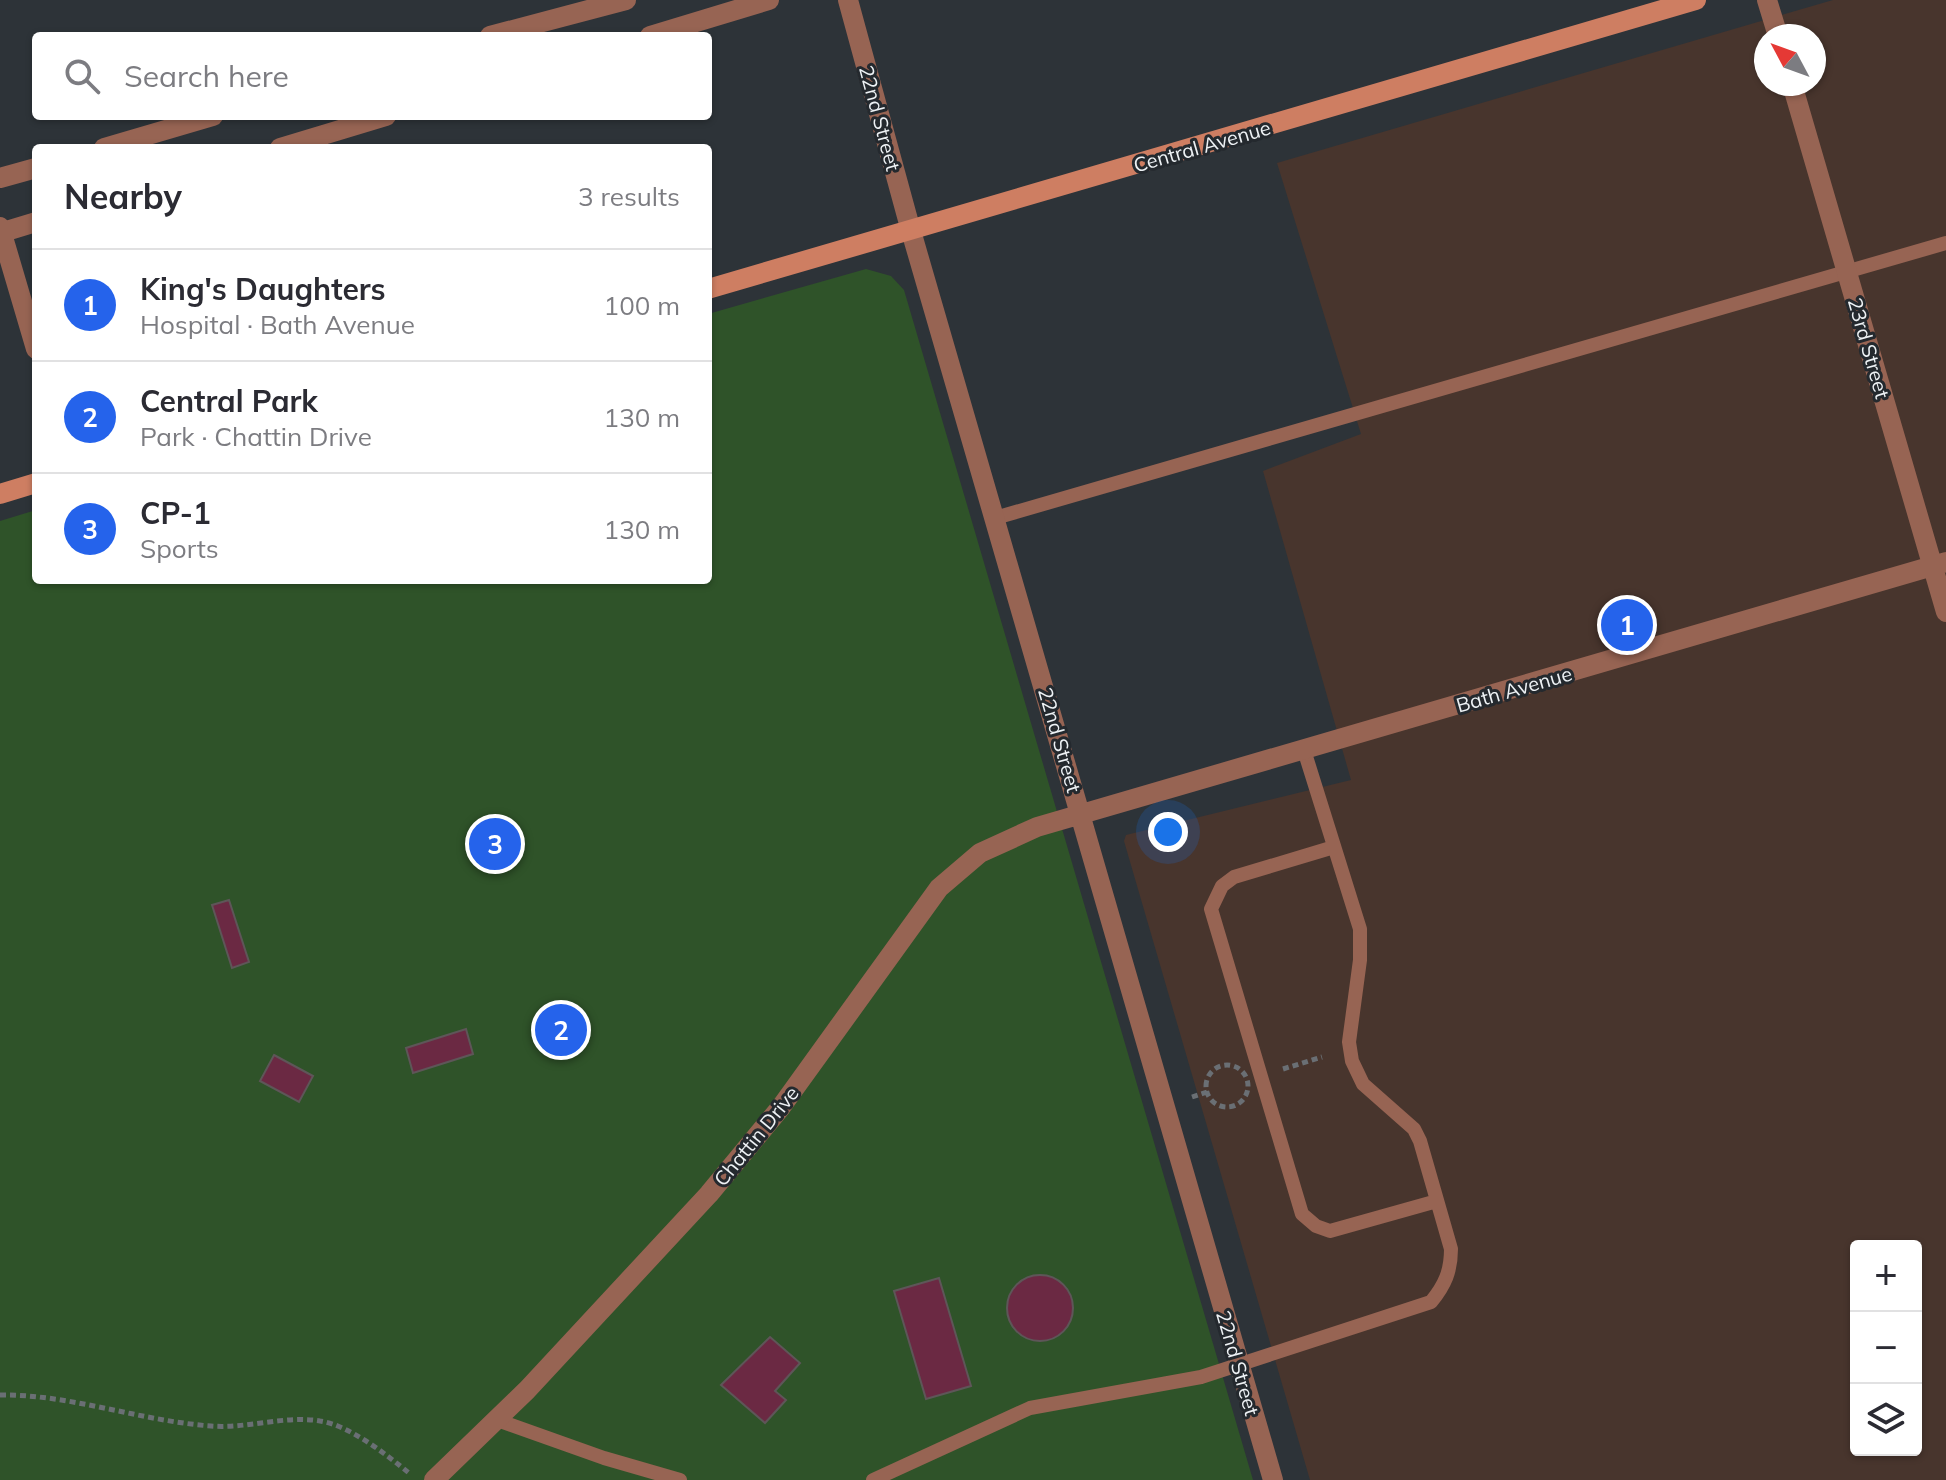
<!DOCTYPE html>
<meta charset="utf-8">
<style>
:root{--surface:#fff;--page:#f7f7f7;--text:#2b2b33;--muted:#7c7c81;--line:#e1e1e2;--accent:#2563eb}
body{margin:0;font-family:Mulish,sans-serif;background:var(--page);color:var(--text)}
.controls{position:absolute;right:24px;bottom:24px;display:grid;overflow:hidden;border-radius:8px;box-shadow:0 2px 6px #0004}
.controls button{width:72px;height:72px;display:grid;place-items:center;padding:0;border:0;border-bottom:2px solid var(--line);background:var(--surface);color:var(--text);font:40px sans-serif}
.compass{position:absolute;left:1754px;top:24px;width:72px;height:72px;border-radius:50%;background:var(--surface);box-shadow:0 2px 6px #0004;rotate:311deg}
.you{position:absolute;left:1168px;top:832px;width:28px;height:28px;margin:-20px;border:6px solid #fff;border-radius:50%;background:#1a73e8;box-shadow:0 0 0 12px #1a73e833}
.badge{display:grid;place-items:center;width:52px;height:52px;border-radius:50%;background:var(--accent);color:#fff;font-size:26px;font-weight:700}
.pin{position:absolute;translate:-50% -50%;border:4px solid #fff;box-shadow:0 2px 8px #0006}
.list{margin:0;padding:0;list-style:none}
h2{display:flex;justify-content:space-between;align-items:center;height:104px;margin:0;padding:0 32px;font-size:34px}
h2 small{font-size:26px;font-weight:400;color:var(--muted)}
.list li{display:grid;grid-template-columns:52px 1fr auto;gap:24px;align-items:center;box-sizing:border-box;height:112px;padding:0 32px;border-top:2px solid var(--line)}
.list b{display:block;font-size:30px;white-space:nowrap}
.list p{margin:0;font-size:26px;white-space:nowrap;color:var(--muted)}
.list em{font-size:26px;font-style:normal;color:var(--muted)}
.icon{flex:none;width:44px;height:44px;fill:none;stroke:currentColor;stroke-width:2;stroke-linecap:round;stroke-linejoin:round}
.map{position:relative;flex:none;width:1946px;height:1480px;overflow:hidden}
.search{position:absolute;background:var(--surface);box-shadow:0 2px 6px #0004;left:32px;top:32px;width:680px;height:88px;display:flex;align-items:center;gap:20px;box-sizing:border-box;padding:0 28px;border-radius:8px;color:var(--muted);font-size:30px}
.panel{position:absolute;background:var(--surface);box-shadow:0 2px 6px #0004;left:32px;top:144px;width:680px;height:440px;border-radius:8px}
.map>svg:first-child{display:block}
.medical{fill:#48352d;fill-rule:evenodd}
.green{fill:#2f5329}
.building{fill:#6b2943;stroke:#5e5658;stroke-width:2}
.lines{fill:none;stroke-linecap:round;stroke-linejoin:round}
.path{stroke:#6a6f74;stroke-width:5;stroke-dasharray:6 4;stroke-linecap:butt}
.lane{stroke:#976453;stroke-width:14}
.street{stroke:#976453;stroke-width:20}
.secondary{stroke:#ce7e62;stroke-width:20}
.labels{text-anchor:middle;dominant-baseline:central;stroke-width:6;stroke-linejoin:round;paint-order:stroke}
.street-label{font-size:20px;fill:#eef2f5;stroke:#24292e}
</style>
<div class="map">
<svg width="1946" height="1480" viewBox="0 0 1946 1480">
<rect width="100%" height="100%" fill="#2d3338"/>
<!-- medical -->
<path class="medical" d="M 1833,0 L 1946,0 L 1946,1480 L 1310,1480 L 1124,841 L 1126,835 L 1351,780 L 1263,471 L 1361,434 L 1277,163 ZM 1766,36 L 1814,36 L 1814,84 L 1766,84 ZM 1856,1246 L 1916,1246 L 1916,1450 L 1856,1450 Z"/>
<!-- green -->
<path class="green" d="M 866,269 L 891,276 L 904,290 L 1253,1480 L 0,1480 L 0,521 L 36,510 L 36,580 L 708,580 L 708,314 Z"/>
<!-- building -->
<path class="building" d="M 229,900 L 249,962 L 232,968 L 212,905 Z
M 466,1029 L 473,1054 L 413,1073 L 406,1048 Z
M 274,1055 L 313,1076 L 299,1102 L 260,1081 Z
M1007 1308a33 33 0 1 1 66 0a33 33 0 1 1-66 0Z
M 939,1278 L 971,1386 L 926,1399 L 894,1291 Z
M 770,1337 L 800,1363 L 775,1391 L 786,1400 L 765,1423 L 721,1385 Z"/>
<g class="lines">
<!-- path -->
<path class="path" d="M1206 1086a21 21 0 1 1 42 0a21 21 0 1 1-42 0Z
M 1283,1069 L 1322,1057
M 1192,1097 L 1207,1092
M 0,1395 C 70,1394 140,1421 211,1426 C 246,1429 285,1415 320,1421 C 349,1425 387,1455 409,1473"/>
<!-- lane -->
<path class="lane" d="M 995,518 L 1946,243
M 1334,847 L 1234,877 L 1222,886 L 1211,909 L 1302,1214 L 1316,1226 L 1330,1231 L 1437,1201
M 497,1420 L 604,1458 L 680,1480
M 873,1480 L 1030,1408 L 1201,1377 L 1431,1302 C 1445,1285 1451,1271 1451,1249 L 1420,1141 L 1414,1129 L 1363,1084 L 1352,1061 L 1349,1042 L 1360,960 L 1360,929 L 1304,750"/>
<!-- street -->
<path class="street" d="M 848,0 L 911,231 L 1273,1480
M 1767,0 L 1778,36
M 490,36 L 626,0
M 650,36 L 769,0
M 1792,84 L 1946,612
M 104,148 L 213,116
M 280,148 L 386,116
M 0,178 L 36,168
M 0,227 L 36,349
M 0,233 L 36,222
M 434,1480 L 527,1390 L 709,1194 L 781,1107 L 939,888 L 980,853 L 1037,827 L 1946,562"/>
<!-- secondary -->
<path class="secondary" d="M 708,289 L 1696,0
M 0,494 L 36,483"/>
</g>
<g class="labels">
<!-- street labels -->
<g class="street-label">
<text transform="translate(880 118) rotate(75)">22nd Street</text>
<text transform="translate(1202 146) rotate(-16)">Central Avenue</text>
<text transform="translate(1869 348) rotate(74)">23rd Street</text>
<text transform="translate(1514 689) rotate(-16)">Bath Avenue</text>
<text transform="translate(1060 740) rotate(74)">22nd Street</text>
<text transform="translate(756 1136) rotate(-51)">Chattin Drive</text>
<text transform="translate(1238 1363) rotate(74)">22nd Street</text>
</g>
</g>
</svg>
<div class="controls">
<button>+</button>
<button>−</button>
<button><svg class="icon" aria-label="layers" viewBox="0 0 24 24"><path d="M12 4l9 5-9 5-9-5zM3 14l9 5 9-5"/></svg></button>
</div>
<svg class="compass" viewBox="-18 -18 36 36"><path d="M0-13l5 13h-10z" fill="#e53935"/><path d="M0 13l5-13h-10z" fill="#7c7c81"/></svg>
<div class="you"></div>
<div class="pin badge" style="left:1627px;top:625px">1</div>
<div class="pin badge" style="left:561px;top:1030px">2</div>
<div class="pin badge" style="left:495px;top:844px">3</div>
<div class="search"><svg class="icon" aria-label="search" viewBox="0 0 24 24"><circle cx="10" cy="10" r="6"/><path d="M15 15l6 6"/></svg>Search here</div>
<section class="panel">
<h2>Nearby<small>3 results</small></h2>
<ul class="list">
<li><span class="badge">1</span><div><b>King's Daughters</b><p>Hospital · Bath Avenue</p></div><em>100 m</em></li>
<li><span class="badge">2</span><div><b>Central Park</b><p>Park · Chattin Drive</p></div><em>130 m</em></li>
<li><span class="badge">3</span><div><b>CP-1</b><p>Sports</p></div><em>130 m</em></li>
</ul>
</section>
</div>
